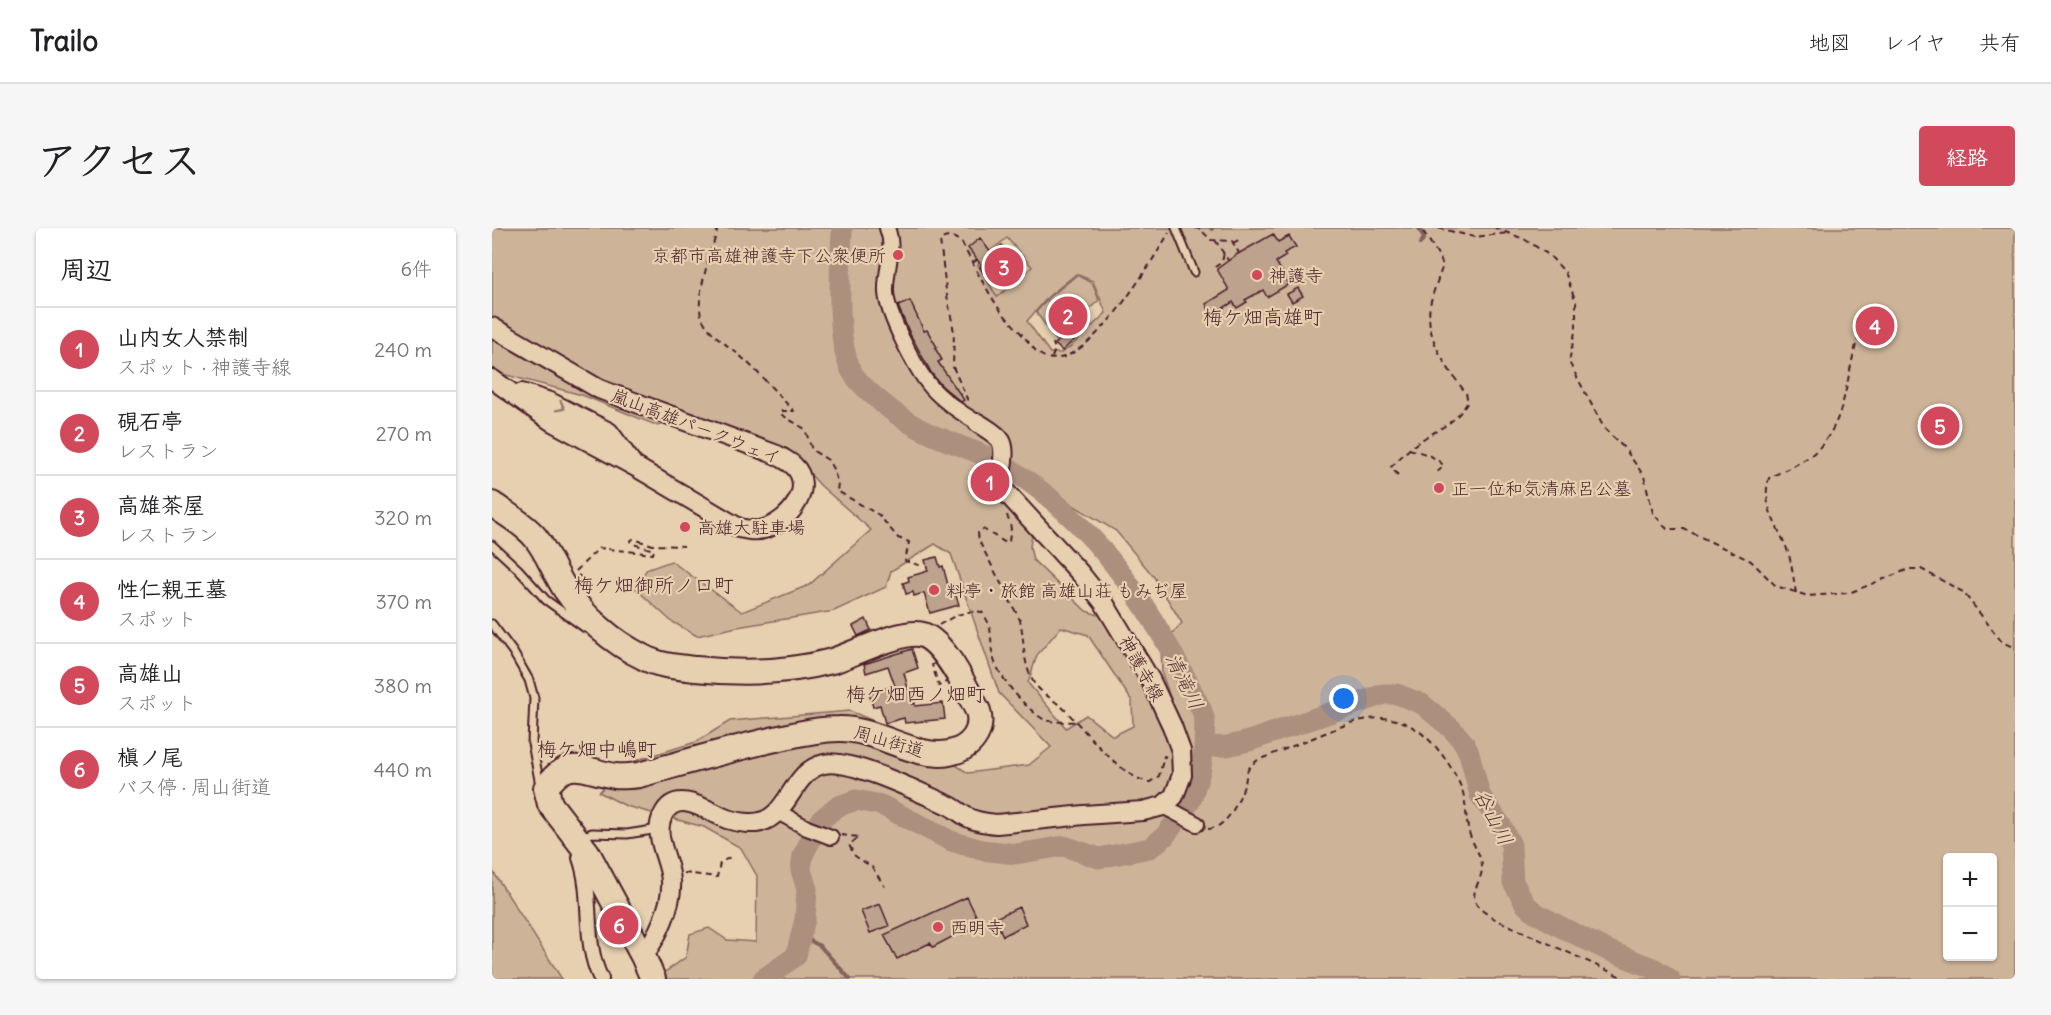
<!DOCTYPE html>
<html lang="ja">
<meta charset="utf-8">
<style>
:root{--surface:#fff;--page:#f6f6f6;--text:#202124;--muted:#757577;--line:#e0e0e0;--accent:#d1495b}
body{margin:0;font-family:Delius,"Klee One",sans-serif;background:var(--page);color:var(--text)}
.controls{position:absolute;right:18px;bottom:18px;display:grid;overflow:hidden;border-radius:6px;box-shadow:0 2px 4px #0004}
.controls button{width:54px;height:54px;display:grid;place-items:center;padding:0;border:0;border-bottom:2px solid var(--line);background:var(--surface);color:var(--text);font:30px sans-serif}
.you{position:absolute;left:852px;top:471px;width:21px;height:21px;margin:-15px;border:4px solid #fff;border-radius:50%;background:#1a73e8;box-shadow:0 0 0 9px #1a73e833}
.badge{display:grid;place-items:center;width:39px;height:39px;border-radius:50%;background:var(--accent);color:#fff;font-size:20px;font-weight:700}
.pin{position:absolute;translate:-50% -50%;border:3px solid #fff;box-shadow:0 2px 6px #0006}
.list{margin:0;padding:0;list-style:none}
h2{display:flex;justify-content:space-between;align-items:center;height:78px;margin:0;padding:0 24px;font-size:26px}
h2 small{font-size:20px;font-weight:400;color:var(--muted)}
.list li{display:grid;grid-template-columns:39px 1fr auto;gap:18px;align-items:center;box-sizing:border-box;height:84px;padding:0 24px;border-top:2px solid var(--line)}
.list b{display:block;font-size:22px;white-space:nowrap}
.list p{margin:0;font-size:20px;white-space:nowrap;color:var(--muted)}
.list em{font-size:20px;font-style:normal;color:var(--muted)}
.map{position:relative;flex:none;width:1523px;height:751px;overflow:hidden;border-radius:6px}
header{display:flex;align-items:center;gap:36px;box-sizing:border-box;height:84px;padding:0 30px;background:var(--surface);border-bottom:2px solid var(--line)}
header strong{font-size:28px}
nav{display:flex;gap:33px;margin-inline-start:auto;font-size:21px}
.intro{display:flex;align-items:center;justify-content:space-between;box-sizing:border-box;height:144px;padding:0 36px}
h1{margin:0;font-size:42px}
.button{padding:15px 27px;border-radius:6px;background:var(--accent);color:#fff;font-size:21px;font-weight:700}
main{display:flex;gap:36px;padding:0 36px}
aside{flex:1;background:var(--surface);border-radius:6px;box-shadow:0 2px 4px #0004}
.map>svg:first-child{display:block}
.green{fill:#cdb499;stroke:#8c6a62;stroke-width:1.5;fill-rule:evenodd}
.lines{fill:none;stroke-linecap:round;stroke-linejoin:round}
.stream{stroke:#85625d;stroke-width:4}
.river{stroke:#ad8f7e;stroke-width:21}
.building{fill:#bda28d;stroke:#4a1f2b;stroke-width:1.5}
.lane-casing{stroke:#4a1f2b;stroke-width:11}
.street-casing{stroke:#4a1f2b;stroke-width:18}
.secondary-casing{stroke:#4a1f2b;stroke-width:22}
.highway-casing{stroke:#4a1f2b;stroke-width:28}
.path{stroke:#4a1f2b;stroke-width:2;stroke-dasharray:6 4.5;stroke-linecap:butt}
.lane{stroke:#e6d0af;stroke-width:7}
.street{stroke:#e6d0af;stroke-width:14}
.secondary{stroke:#e6d0af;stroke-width:18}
.highway{stroke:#e6d0af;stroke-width:24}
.oneway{stroke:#98786d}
.poi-dot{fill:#d1495b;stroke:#e6d0af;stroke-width:2}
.labels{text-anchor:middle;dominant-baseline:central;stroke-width:4.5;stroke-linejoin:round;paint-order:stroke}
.poi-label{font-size:18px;fill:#4a1f2b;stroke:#e6d0af;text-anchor:start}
.street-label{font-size:18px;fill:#4a1f2b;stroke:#e6d0af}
.neighbourhood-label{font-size:20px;fill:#4a1f2b;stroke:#e6d0af}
.water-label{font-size:20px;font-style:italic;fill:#5e353c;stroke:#e6d0af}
</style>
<header>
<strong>Trailo</strong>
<nav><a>地図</a><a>レイヤ</a><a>共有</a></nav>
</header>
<div class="intro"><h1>アクセス</h1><a class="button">経路</a></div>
<main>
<aside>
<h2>周辺<small>6件</small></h2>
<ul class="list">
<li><span class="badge">1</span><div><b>山内女人禁制</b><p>スポット · 神護寺線</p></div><em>240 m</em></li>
<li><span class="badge">2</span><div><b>硯石亭</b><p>レストラン</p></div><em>270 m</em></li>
<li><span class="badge">3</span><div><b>高雄茶屋</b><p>レストラン</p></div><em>320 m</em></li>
<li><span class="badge">4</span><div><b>性仁親王墓</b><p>スポット</p></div><em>370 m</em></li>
<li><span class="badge">5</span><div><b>高雄山</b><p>スポット</p></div><em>380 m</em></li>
<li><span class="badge">6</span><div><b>槇ノ尾</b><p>バス停 · 周山街道</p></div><em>440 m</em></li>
</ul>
</aside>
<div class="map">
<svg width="1523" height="751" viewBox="0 0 1523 751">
<rect width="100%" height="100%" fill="#e6d0af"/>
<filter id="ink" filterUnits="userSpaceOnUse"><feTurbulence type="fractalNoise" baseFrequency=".0167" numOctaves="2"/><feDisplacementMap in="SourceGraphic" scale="12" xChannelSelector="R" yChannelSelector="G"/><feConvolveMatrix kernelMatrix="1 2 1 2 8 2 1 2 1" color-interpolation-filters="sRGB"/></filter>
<g filter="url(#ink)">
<!-- green -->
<path class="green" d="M 0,0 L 1523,0 L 1523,751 L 169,751 L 169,747 L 194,729 L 198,706 L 217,700 L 235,712 L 264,714 L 265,648 L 249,620 L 212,599 L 134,578 L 107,564 L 142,533 L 204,514 L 238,493 L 358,483 L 422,510 L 476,545 L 537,537 L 559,519 L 507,465 L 459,326 L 443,316 L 399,343 L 394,359 L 342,383 L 245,399 L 205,408 L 179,393 L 144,361 L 154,342 L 179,333 L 250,384 L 317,357 L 379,302 L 328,257 L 296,221 L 191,182 L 166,198 L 90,167 L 3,144 L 0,145 ZM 515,10 L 540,39 L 505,69 L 486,37 L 491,29 ZM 584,46 L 601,53 L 614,85 L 578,119 L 569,125 L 558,125 L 535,93 L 557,68 ZM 518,237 L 548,257 L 624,303 L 662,349 L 690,395 L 669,417 L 670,446 L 684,486 L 660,473 L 613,389 L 594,383 L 541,332 L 538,319 L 541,299 L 507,261 ZM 569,399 L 596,407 L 640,473 L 641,498 L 621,508 L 594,487 L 574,500 L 536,455 L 545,427 ZM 1456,630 L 1500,630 L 1500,728 L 1456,728 Z
M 585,47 L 600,55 L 607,72 L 564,112 L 544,84 L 558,69 Z
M 0,642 L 70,751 L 0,751 Z"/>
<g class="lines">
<!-- stream -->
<path class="stream" d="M 719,0 L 720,1
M 927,0 L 932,10 L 928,16
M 310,708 L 328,718 L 358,751"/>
<!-- river -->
<path class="river" d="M 712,519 L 735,518 L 757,513 L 892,466 L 905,466 L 930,476 L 960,501 L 972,515 L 977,525 L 988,567 L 1009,597 L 1019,617 L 1021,654 L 1034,677 L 1044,685 L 1069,699 L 1115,722 L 1163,741 L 1178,751
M 271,751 L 304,728 L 313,691 L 315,661 L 309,642 L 311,627 L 329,592 L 344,579 L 364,572 L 389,577 L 459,613 L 490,622 L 524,626 L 572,618 L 607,630 L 658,620 L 673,608 L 699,572 L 709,540 L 712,519 L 713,493 L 710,483 C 666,391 609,299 521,243 C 499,228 475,221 451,211 C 426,202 401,185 382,168 C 374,161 365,153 360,144 C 342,108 349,41 350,0"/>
</g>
<!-- building -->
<path class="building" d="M 781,6 L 786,14 L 797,8 L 804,19 L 792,25 L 794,28 L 784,34 L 797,56 L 775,69 L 771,62 L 753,72 L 755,74 L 745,80 L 741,74 L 720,87 L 714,76 L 737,62 L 725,41 L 744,27 Z
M 488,10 L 499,25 L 510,17 L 532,42 L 517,54 L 506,41 L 495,49 L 488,39 L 490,38 L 476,20 Z
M 806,60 L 811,68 L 800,74 L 795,66 Z
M 418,73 L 432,103 L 435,102 L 445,119 L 443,120 L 450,132 L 446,134 L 472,172 L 469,174 L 450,158 L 440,146 L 418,106 L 406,78 Z
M 584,97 L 591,104 L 570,123 L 563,116 Z
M 445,329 L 448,339 L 451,338 L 458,365 L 463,364 L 467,377 L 438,385 L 432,365 L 422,368 L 421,364 L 414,366 L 411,355 L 417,353 L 416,349 L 436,343 L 433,332 Z
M 374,391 L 379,402 L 366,408 L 361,398 Z
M 420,421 L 426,440 L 412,445 L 420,476 L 423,475 L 423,478 L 451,475 L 453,491 L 413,495 L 412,490 L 393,495 L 388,477 L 381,479 L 377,465 L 403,458 L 396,438 L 374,445 L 372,436 Z
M 475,669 L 489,698 L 470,707 L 469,704 L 441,719 L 438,715 L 405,731 L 392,707 Z
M 388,676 L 397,698 L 378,705 L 369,683 Z
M 527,679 L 534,696 L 511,708 L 503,690 Z"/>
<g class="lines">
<!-- lane casing -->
<g class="lane-casing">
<path id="lane" d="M 684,0 L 702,44
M 0,317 L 26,341 L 54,372 L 93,400
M 0,396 L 21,424 L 37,452 L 42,470 L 40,515 L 47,552 L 51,557
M 89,609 L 100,605 L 135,606 L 167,601"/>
</g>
<!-- street casing -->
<g class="street-casing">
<path id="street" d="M 395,0 C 404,22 393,41 394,64 C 395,86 424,142 439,159 C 452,174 469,185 486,195
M 671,578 L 705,596
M 286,584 L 315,600 L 339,609
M 88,630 C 102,669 90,713 109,751"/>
</g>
<!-- secondary casing -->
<g class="secondary-casing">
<path id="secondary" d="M 0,99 L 107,161 L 285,227 C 290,230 296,233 301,237 C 324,259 298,292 275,300 C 265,304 257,302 247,300 L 144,239 L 59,193 L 0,151
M 30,165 L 58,174 L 117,204 L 140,235
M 151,728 C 165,710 181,676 179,653 C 178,631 160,608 171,587 C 185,559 217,584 235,591 C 242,593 250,595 258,595 C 297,597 297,543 332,536 C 358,530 429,565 456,577 C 463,580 468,585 475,589 C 484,594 495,595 505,596 L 592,587 L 651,583 L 671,578 L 682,568 L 690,547 L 689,523 L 680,498 L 659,453 L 612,375 L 588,345 L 510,260 C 506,245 516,226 509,213 C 504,205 493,200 486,195"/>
</g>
<!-- highway casing -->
<g class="highway-casing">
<path id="highway" d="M 0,276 C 14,286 32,296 43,309 C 56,325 62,344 73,361 C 92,389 120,414 151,429 C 167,438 186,439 204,441 C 250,446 294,445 340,433 C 360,427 412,400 431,407 C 453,415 475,462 486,483 C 492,504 478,521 457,525 C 424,532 384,500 347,501 C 324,501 302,507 279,512 C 235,522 191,535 147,547 C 139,548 131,549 123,548 C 93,543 75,527 54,560 L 58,576 L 95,624 L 151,728 L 161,751"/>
</g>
<!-- path -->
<path class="path" d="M 226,0 C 220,22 206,59 208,82 C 210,101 233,115 247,127 C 266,143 284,165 302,183 L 288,183 L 290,187 L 313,201 L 320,222 L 336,232 L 341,241 L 346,255 L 345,263 L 387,287 L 406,310 L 417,314 L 413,333 L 430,338
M 702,0 L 708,1 L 719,12 L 740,13 L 747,25
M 946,0 L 982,9 L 1016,5
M 1003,0 L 1032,11 L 1057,27 L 1073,44 L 1084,74 L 1084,99 L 1077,134 L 1112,200 L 1133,221 L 1152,248 L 1161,285 L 1175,301 L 1192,301 L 1259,333 L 1284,358 L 1316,368 L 1357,365 L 1417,341 L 1429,341 L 1471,364 L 1510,414 L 1523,420
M 723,12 L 736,32
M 741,15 L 748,11
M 481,35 L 488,29
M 723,39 L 730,34 L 732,25
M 560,129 L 563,122 L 561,115
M 476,173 L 461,139 L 462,104 L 454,62 L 448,12 C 458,7 461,8 470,15 C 481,37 493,59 506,79 C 514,90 525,100 533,110 C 538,115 543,124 549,127 C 591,153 660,32 677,5
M 917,221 C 931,225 942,227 952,238 L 943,246
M 906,247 L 899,239 C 908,230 917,220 928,213 C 949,199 960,198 976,174 L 974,165 C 955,140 930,107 939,73 C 942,61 947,49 951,37 L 945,25 L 929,0
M 515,287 L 519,300 L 517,313 L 514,315 L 491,301 L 486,305 L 487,313 L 528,392 C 533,414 530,435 542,455 C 549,465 562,472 571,480 C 592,500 629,551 658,554 L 667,548 L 672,528 L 674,529
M 84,343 L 107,320 L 161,326 L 162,322 L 141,316 L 138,313 L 141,311 L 161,317 L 192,318
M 86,347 L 97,354 L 95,362
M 1304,365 C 1302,353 1300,339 1297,327 C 1289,301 1268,279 1277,250 C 1292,242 1313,234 1325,222 C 1359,188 1352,140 1371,98 L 1387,94
M 447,397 C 461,389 473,381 490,384 C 501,399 498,406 500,423 C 502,445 534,482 553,492 C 561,495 576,493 585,494
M 447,433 L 457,452 L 447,458 L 440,437 Z
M 716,601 C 736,600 747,572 753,555 C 754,551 754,546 756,542 C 758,537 762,535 766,532 L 858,495 C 873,491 889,488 904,492 C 933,499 958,533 969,559 C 975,573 973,590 977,604 C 980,616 989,626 990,638 C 991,651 979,662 983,673 C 986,682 996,686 1003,691 L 1134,751
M 349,607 L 367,609 L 357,617 L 363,628 L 380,639 L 393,659
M 192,645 L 225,649 L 228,635 L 240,628"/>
<!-- lane -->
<use href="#lane" class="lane"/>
<!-- street -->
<use href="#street" class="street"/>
<!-- secondary -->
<use href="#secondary" class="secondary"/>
<!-- highway -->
<use href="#highway" class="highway"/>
</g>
<!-- one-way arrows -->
<defs><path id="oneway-chevron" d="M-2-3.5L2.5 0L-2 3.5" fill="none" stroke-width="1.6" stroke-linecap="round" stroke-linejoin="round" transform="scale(1.5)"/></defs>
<use class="oneway" href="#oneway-chevron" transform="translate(69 179) rotate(27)"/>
</g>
<!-- markers -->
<g class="poi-dot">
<circle cx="406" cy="27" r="6"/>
<circle cx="765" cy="47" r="6"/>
<circle cx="947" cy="260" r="6"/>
<circle cx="193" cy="299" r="6"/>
<circle cx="442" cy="362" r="6"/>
<circle cx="446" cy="699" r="6"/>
</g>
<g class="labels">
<!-- poi labels -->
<g class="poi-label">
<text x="394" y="27" text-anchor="end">京都市高雄神護寺下公衆便所</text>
<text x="777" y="47">神護寺</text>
<text x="959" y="260">正一位和気清麻呂公墓</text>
<text x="205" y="299">高雄大駐車場</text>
<text x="454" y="362">料亭・旅館 高雄山荘 もみぢ屋</text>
<text x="458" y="699">西明寺</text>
</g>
<!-- street labels -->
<g class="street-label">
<text transform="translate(204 198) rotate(21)">嵐山高雄パークウェイ</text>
<text transform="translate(650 440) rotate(61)">神護寺線</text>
<text transform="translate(397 513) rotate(16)">周山街道</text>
</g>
<!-- neighbourhood labels -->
<g class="neighbourhood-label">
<text x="771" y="88">梅ケ畑高雄町</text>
<text x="162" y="356">梅ケ畑御所ノ口町</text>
<text x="424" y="465">梅ケ畑西ノ畑町</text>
<text x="105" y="520">梅ケ畑中嶋町</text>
</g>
<!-- water labels -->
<g class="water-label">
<text transform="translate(693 453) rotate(64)">清滝川</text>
<text transform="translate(1002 589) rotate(63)">谷山川</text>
</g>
</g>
</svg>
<div class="controls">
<button>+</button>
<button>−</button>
</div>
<div class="you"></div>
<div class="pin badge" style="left:498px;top:254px">1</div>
<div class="pin badge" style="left:576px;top:88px">2</div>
<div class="pin badge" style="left:512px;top:39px">3</div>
<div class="pin badge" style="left:1383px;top:98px">4</div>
<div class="pin badge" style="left:1448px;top:198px">5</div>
<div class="pin badge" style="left:127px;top:697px">6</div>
</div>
</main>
